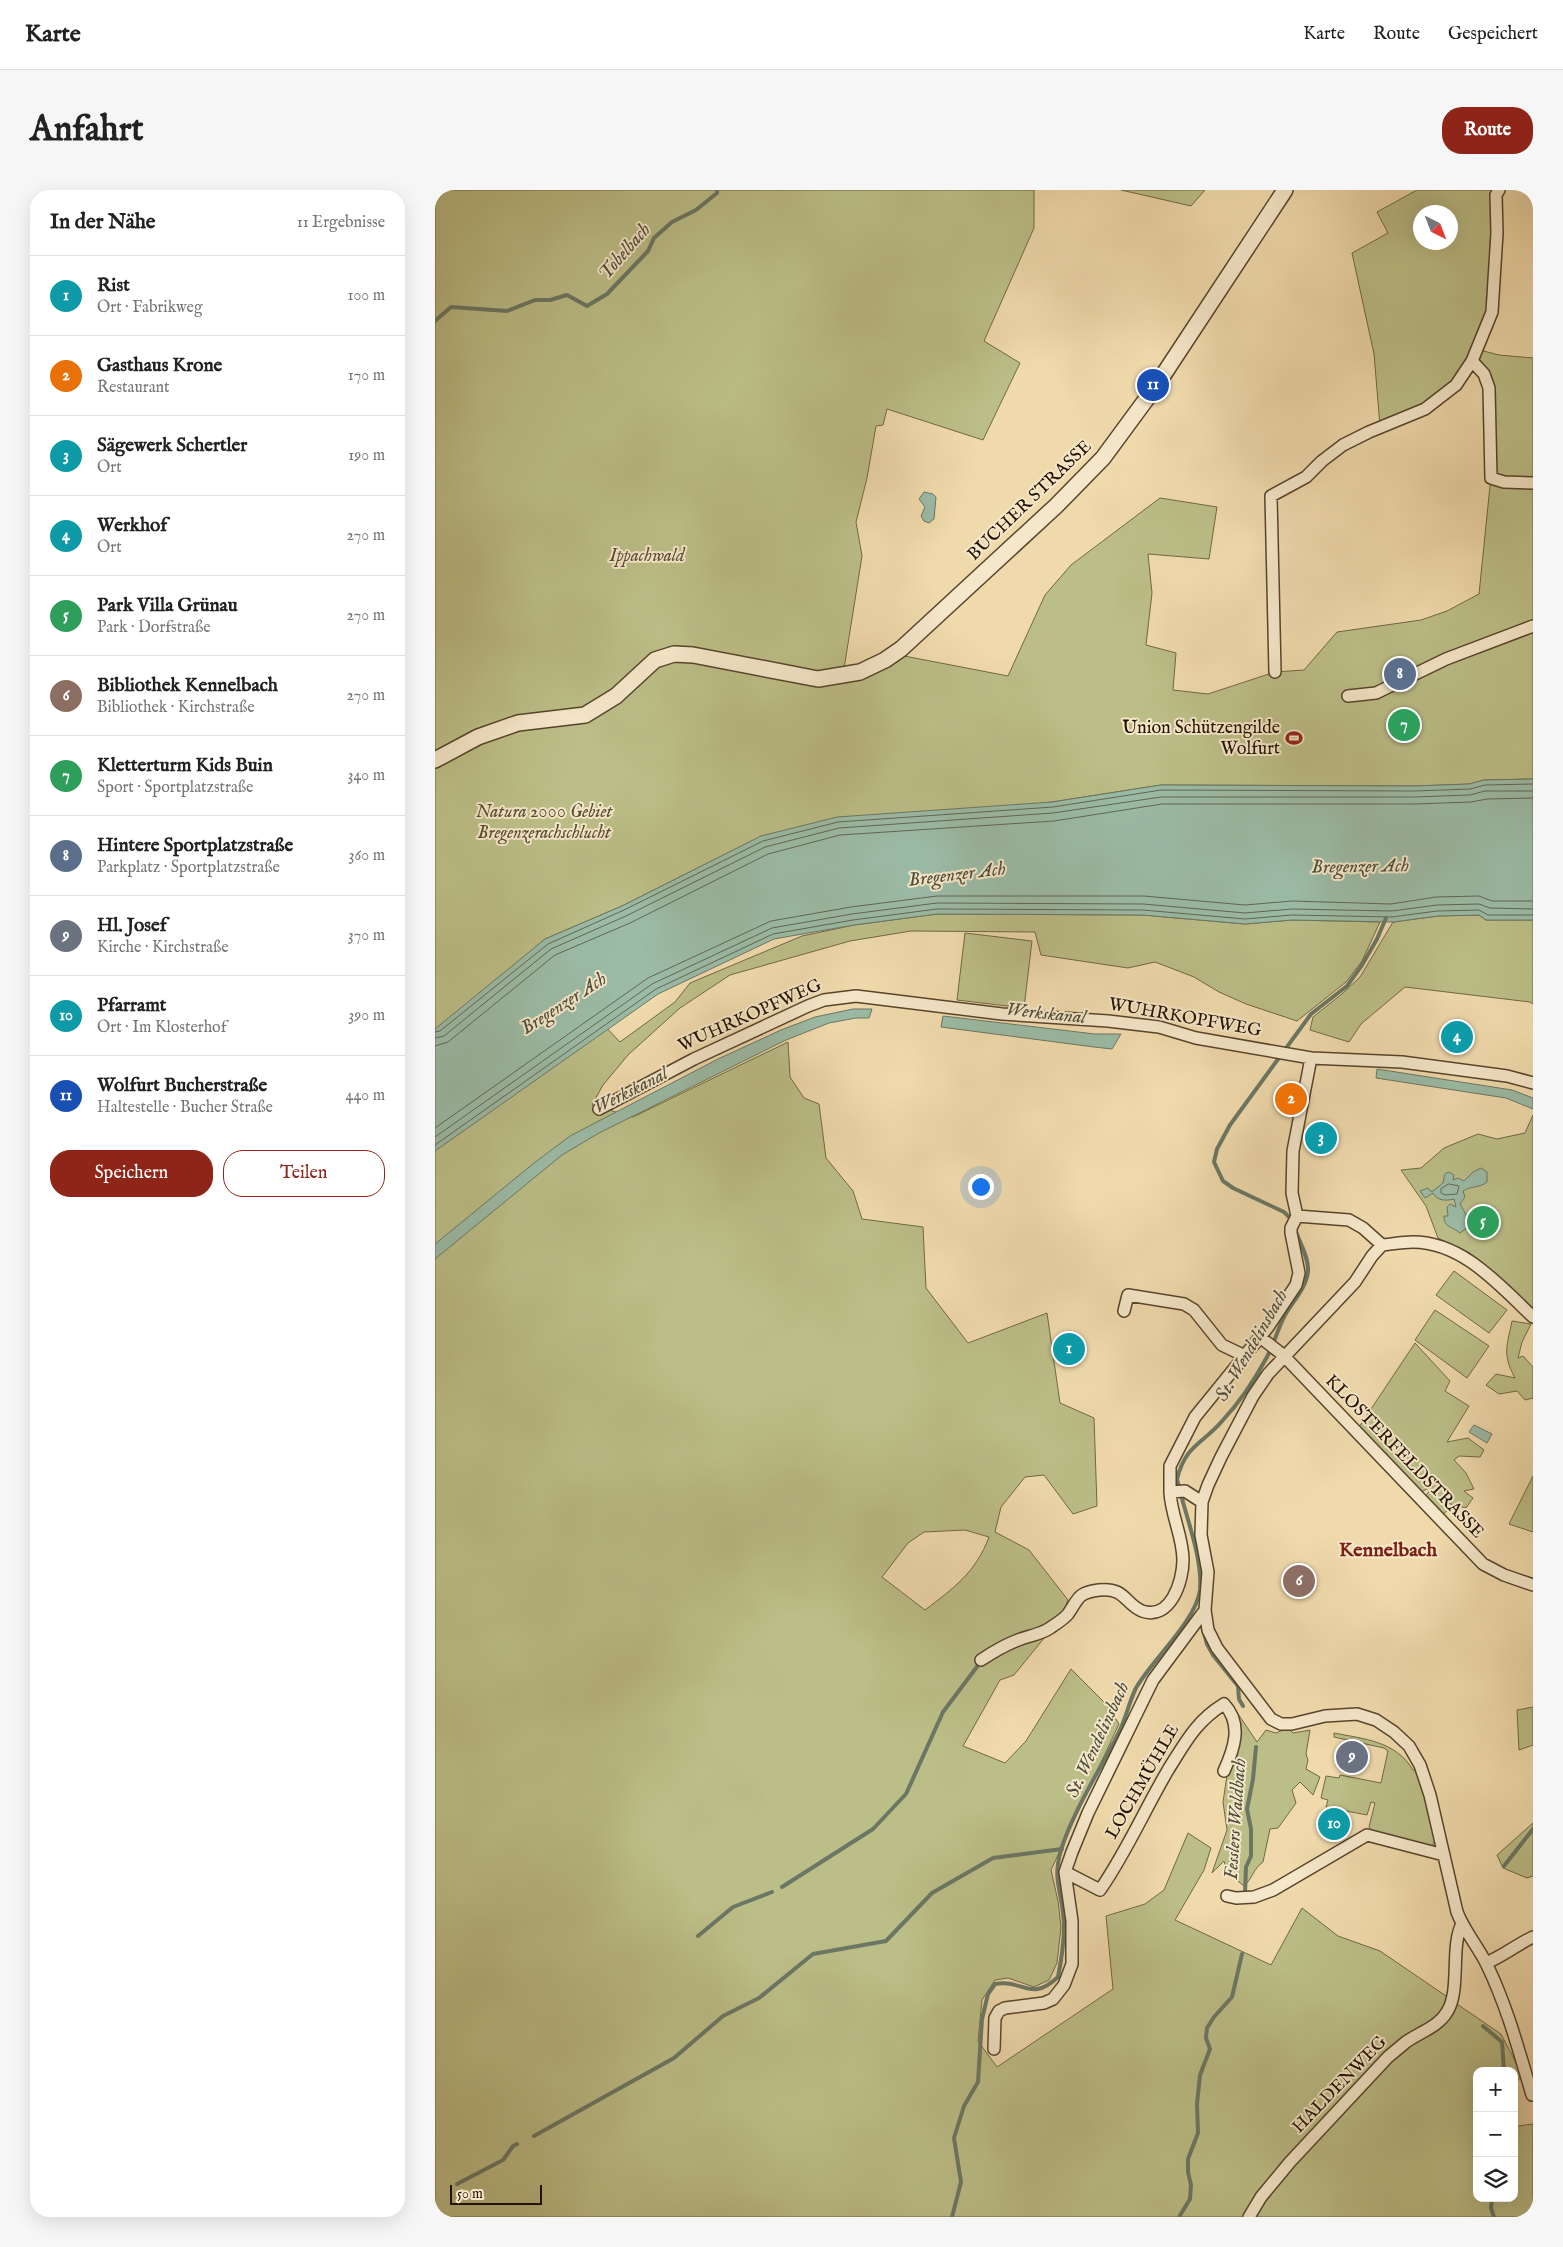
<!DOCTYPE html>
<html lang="de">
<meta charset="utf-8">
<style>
:root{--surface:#fff;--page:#f6f6f6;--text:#222;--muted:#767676;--line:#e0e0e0;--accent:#8f2418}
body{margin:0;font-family:"IM FELL English",serif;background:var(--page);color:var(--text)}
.controls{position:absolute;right:15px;bottom:15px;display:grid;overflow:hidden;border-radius:10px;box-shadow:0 5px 20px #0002}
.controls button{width:45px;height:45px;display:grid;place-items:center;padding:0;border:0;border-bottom:1px solid var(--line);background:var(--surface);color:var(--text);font:25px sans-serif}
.compass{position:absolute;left:978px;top:15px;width:45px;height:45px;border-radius:50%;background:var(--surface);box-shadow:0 5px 20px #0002;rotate:138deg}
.scale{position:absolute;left:15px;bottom:12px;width:92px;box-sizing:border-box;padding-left:5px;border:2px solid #241201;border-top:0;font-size:14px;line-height:18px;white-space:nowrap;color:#241201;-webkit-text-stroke:4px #f5e7c9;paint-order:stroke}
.you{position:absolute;left:545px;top:996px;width:18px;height:18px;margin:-12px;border:4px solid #fff;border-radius:50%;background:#1a73e8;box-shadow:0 0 0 8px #1a73e833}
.badge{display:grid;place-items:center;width:32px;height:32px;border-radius:50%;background:var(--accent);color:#fff;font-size:16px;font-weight:700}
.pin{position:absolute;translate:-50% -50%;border:2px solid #fff;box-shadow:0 1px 5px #0006}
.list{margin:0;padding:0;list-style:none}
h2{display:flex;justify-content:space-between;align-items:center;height:65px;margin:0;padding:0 20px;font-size:21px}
h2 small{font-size:16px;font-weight:400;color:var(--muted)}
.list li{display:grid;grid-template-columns:32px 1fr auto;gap:15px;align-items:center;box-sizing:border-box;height:80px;padding:0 20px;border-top:1px solid var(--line)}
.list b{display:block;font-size:19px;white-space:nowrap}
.list p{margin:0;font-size:16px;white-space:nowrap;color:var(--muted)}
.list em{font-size:16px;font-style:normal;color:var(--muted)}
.actions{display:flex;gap:10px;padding:15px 20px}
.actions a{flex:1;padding:11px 0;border:1px solid var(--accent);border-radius:20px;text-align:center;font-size:18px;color:var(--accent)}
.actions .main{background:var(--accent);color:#fff}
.icon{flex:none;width:28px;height:28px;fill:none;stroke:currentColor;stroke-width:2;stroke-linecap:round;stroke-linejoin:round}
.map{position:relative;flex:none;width:1098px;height:2027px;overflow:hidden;border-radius:20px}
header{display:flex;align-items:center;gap:30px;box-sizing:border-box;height:70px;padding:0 25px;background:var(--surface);border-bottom:1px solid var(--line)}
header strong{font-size:24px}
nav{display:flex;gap:28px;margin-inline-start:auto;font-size:18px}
.intro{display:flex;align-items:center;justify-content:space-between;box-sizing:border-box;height:120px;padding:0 30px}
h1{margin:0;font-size:35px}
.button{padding:12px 22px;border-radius:20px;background:var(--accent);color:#fff;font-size:18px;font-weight:700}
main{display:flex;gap:30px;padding:0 30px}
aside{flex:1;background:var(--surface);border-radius:20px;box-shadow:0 5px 20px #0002}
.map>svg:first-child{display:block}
.green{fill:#bcbe87;stroke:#706844;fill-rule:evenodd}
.water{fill:#9bbba6;stroke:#6b7764}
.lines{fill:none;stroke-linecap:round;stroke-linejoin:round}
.shore{stroke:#606654;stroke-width:1}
.stream{stroke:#6b7764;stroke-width:4}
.minor-casing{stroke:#57442c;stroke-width:14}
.tertiary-casing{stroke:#57442c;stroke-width:18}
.minor{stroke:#f5e7c9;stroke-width:11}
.tertiary{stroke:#f5e7c9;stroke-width:15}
.labels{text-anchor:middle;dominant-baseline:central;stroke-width:4;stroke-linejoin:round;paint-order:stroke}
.street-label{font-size:18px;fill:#241201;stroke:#f5e7c9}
.park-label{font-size:18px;font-style:italic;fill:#594e30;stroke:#f5e7c9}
.poi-label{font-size:18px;fill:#241201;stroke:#f5e7c9;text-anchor:end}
.water-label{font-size:19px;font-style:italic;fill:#4e4d3b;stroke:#f5e7c9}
.quarter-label{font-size:20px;font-weight:bold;fill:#7a1f14;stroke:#f5e7c9}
</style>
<header>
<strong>Karte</strong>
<nav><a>Karte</a><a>Route</a><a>Gespeichert</a></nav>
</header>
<div class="intro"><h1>Anfahrt</h1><a class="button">Route</a></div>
<main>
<aside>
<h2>In der Nähe<small>11 Ergebnisse</small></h2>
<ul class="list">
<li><span class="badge" style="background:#0f9aa8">1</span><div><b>Rist</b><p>Ort · Fabrikweg</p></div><em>100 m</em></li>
<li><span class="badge" style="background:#e8710a">2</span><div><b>Gasthaus Krone</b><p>Restaurant</p></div><em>170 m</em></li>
<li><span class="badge" style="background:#0f9aa8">3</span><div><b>Sägewerk Schertler</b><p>Ort</p></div><em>190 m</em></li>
<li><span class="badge" style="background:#0f9aa8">4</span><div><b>Werkhof</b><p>Ort</p></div><em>270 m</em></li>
<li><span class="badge" style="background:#2e9e5b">5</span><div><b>Park Villa Grünau</b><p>Park · Dorfstraße</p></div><em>270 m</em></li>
<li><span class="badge" style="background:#8d6e63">6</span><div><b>Bibliothek Kennelbach</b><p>Bibliothek · Kirchstraße</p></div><em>270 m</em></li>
<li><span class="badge" style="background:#2e9e5b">7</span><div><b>Kletterturm Kids Buin</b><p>Sport · Sportplatzstraße</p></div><em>340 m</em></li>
<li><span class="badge" style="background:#5c6f8a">8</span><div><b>Hintere Sportplatzstraße</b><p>Parkplatz · Sportplatzstraße</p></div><em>360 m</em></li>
<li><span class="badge" style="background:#6b7280">9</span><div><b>Hl. Josef</b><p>Kirche · Kirchstraße</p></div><em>370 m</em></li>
<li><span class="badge" style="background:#0f9aa8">10</span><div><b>Pfarramt</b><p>Ort · Im Klosterhof</p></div><em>390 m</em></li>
<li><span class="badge" style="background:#1a4fb4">11</span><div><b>Wolfurt Bucherstraße</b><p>Haltestelle · Bucher Straße</p></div><em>440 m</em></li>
</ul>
<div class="actions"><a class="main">Speichern</a><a>Teilen</a></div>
</aside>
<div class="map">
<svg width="1098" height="2027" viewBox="0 0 1098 2027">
<rect width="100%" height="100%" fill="#f0daac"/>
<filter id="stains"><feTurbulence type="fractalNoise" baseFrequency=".004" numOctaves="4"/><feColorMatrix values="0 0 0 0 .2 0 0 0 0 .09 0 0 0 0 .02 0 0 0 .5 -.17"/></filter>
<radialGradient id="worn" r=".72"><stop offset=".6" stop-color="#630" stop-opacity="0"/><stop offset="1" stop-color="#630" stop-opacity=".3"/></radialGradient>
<!-- green -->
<path class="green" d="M 0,0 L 599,0 L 599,38 L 549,151 L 585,173 L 548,250 L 452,219 L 448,235 L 441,236 L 432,288 L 421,332 L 427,366 L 407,491 L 464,465 L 573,486 L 610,405 L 636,375 L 725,308 L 782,317 L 774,369 L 713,364 L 717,403 L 711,455 L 741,463 L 738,500 L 773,504 L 840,482 L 869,480 L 902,442 L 986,430 L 1012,421 L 1044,404 L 1056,286 L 1056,196 L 1037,170 L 1018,195 L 989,216 L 945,236 L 939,164 L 917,63 L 953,43 L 942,22 L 982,0 L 1061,0 L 1055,122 L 1041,159 L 1064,165 L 1098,168 L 1098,589 L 1049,590 L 1035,594 L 979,596 L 726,595 L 617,612 L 317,651 L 187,716 L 110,749 L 97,760 L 185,852 L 240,812 L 255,793 L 367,746 L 419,735 L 502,724 L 708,725 L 810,734 L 857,730 L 945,732 L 927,771 L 911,792 L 862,831 L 811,814 L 784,802 L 759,787 L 720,772 L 693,778 L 606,765 L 600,742 L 476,741 L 415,751 L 295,785 L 245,818 L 193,865 L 168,895 L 157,915 L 198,927 L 353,852 L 355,887 L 369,908 L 384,914 L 391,968 L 418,1001 L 427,1029 L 488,1037 L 491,1098 L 533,1153 L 612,1123 L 625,1213 L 659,1228 L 662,1316 L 638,1324 L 609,1285 L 590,1287 L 566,1317 L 560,1342 L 594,1360 L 633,1410 L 627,1426 L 579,1485 L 565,1490 L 528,1556 L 570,1573 L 591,1551 L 636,1479 L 671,1514 L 684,1534 L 616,1680 L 623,1711 L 626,1737 L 622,1773 L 614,1790 L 599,1797 L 573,1788 L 560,1790 L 547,1810 L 543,1851 L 562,1877 L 678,1799 L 671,1726 L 710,1714 L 729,1700 L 753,1643 L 776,1658 L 769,1680 L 740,1730 L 836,1775 L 867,1718 L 903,1746 L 945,1761 L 1014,1808 L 1006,1825 L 975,1845 L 810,2027 L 0,2027 ZM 986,22 L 1016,22 L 1016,52 L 986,52 ZM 530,1340 L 554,1347 C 541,1382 519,1398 490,1420 L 447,1387 L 473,1353 L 489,1342 Z
M 686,0 L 770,0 L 756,16 Z
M 1044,725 L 1051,730 L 1098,730 L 1098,814 L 1095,812 L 970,797 L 926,834 L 914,852 L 875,840 L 878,827 L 907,804 L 925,787 L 958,732 L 1003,726 Z
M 530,743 L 597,751 L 589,818 L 522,810 Z
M 1098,925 L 1098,1120 L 1035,1063 L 1003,1048 L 991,1016 L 966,980 L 986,978 L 1009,958 L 1043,944 L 1062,949 L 1090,943 Z
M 1019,1081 L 1072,1120 L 1054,1143 L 1001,1105 Z
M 1000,1120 L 1054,1156 L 1032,1188 L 980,1150 Z
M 1077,1131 L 1096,1134 L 1087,1152 L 1083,1168 L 1088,1166 L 1098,1177 L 1098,1208 L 1090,1210 L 1082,1201 L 1064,1204 L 1051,1195 L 1061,1184 L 1080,1188 C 1067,1164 1072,1156 1077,1131 Z
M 980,1153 L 1015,1191 L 1010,1201 L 1034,1216 L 1012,1252 L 1033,1248 L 1049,1260 L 1045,1267 L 1024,1266 L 1019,1270 L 1031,1283 L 1039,1299 L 1029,1301 L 1038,1308 L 1031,1318 L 1012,1313 L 1013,1320 L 1006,1326 L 990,1307 L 998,1296 L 988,1301 L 984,1300 L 924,1237 Z
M 1098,1286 L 1098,1342 L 1074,1334 Z
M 1098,1517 L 1098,1555 L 1084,1560 L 1082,1520 Z
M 801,1521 L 822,1552 L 831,1540 L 841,1543 L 853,1538 L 858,1543 L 875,1540 L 871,1564 L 873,1570 L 871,1579 L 885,1587 L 878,1605 L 865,1592 L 857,1600 L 861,1613 L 843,1638 L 835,1639 L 828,1672 C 818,1679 818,1688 809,1696 L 792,1682 L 789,1671 L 777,1683 L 792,1640 L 788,1612 L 792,1585 L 803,1559 Z
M 899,1543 C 929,1549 961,1551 978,1580 L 982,1579 L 998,1624 L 1002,1648 L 996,1657 L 939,1643 L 934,1637 L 940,1613 L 936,1612 L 932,1625 L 891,1617 L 893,1610 L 886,1608 L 891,1586 L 904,1588 L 905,1585 L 946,1593 L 953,1561 L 949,1558 L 899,1547 Z
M 1098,1633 L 1098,1686 L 1092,1688 L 1068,1678 L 1062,1665 Z
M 1019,1812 L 1066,1844 L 1087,1884 L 1079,1897 L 1079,1881 L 1042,1881 L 1042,2008 L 1079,2008 L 1079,1929 L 1083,1936 L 1098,1934 L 1098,2027 L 817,2027 L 829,2007 L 917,1907 Z"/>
<!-- water -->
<path class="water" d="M 489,302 L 498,304 L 501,307 L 499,329 L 494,333 L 489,331 L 486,326 L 490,317 L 484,309 Z
M 1098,589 L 1098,730 L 1051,730 L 1044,725 L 1003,726 L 958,732 L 857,730 L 810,734 L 708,725 L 502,724 L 419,735 L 339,749 L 223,804 L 0,961 L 0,839 L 110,749 L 187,716 L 326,646 L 402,627 L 617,612 L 726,595 L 979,596 L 1034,594 L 1049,590 Z
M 418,819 L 437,819 L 434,828 L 421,828 L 394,833 L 351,850 L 164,943 L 127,965 L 0,1069 L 0,1054 L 99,973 L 135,946 L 283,869 L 346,840 L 380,827 Z
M 508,826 L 660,844 L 686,844 L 677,859 L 659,857 L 506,837 Z
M 942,879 L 1077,900 L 1098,908 L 1098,919 L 1071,908 L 941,888 Z
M 1046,978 L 1052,982 L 1052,992 C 1045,998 1035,996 1028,1001 L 1030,1007 L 1025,1014 C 1029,1021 1034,1028 1033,1037 L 1025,1043 C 1018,1037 1008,1037 1009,1026 L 1013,1026 L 1012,1017 L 1015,1014 L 1021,1017 L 1019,1009 C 1011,1011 1002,1011 998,1003 L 990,1008 L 985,1001 L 993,998 L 995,1001 L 998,1001 L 1008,993 C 1010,987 1007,984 1014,982 L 1019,985 L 1018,990 L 1023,988 L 1029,991 L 1038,982 Z
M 1039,1235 L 1057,1244 L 1052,1253 L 1034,1242 Z"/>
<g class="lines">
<!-- shore -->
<path class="shore" d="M 0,842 L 5,841 L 113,754 L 189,720 L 328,651 L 403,632 L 618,617 L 726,600 L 979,601 L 1035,599 L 1050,595 L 1098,594
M 0,848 L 9,846 L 116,759 L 191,726 L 330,657 L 404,638 L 618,623 L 726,607 L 979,607 L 1035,605 L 1050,601 L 1098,601
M 0,856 L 13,852 L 120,765 L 195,733 L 333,664 L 405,645 L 619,631 L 727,614 L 980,614 L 1036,612 L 1052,609 L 1098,608
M 0,938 L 213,788 L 336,731 L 416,717 L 502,706 L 709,706 L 810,715 L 857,711 L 956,714 L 1001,707 L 1044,706 L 1057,711 L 1098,711
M 0,947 L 217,794 L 337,738 L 417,724 L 502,713 L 708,714 L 810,723 L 857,719 L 957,721 L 1002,715 L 1044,714 L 1055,718 L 1098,719
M 0,955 L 221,799 L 338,744 L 418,730 L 502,719 L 708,720 L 810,729 L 857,725 L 957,727 L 1002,721 L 1044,720 L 1053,725 L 1098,725
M 1014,994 L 1024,996 L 1022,1004 L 1010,1005 L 1006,1003 L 1006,999 Z"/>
<!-- stream -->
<path class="stream" d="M 0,131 L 16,117 L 72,121 L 100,110 L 115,110 L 132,105 L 152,116 L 172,104 L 213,61 L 219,48 L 237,32 L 261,20 L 282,3 L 282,0
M 857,1030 L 849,1022 L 798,998 L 788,991 L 779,972 L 782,959 L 795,935 L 876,824 L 912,796 L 927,775 L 942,749 L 951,728
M 766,1433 L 772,1454 L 778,1465 L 803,1496 L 804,1509 L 808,1516
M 1069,1676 L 1098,1639
M 347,1697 L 438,1639 L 471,1604 L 508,1522 L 544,1474
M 810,1704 L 811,1677 L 816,1666 L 816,1639 L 812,1619 L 818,1589 L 821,1557
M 263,1746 L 298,1717 L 337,1702
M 1048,1836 L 1067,1852 L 1069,1881
M 99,1946 L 239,1868 L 288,1826 L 324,1808 L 378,1764 L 451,1751 L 497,1703 L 558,1668 L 627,1659
M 22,1994 L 68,1970 L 78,1956 L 82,1954
M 1057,2008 L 1056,2018 L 1059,2027
M 517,2027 L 526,1992 L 519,1948 L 529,1916 L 543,1892 L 547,1829 L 553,1804 L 560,1794 C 589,1789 595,1813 623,1787 C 627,1767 631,1744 628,1723 C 625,1696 618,1688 626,1660 C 639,1619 664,1582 683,1544 C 691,1529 694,1512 701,1498 C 717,1470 761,1431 765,1400 C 768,1367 749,1322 742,1289 C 751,1254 768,1254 788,1230 C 805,1212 820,1189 832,1167 C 839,1154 843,1138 850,1125 C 858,1111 872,1097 873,1081 C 874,1068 865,1054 861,1041
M 744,2027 L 755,2009 L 756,1995 L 753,1982 L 753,1969 L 763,1943 L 762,1914 L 765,1885 L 775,1859 L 771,1848 L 772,1838 L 779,1827 L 797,1807 L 807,1764"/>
<!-- minor casing -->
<g class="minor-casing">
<path id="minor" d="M 1037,171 L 1049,184 L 1054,198 L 1056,288 L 1069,292 L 1098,293
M 840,482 L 836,306 L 871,287 L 887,271 L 908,255 L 934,242 L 990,219 L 1021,195 L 1037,171 L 1057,122 L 1062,43 L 1061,5 L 1064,0
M 913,506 L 941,503 L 1011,469 L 1098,436
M 164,919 L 259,869 L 373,816 L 389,810 L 421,806 L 567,824 L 673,831 L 724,837 L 761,848 L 876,868 L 967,872 L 1072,886 L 1098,893
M 862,1026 L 914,1030 L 928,1038 L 947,1055
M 689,1121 L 693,1105 L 749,1114 L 759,1120 L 787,1155 L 810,1166
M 825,1147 L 848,1165 L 1048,1374 L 1069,1385 L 1098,1395
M 767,1312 L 750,1301 L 735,1302 L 735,1276 L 760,1227 L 833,1137 L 861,1095 L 864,1083 L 856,1043 L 856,1038 L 862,1026 L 857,1003 L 858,961 L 876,868
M 546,1470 C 558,1462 570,1455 583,1450 C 593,1446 607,1444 615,1438 C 621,1434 629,1429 633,1424 C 644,1408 642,1403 664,1400 C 690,1397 690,1414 707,1421 C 735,1431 748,1392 748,1370 C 748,1347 736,1325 735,1302
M 630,1682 L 665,1700 C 691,1663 710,1619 733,1580 C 750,1553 761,1531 789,1514 C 808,1534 799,1559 789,1581
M 792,1706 L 801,1708 L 819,1707 L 838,1700 L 932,1645 L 1009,1665
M 1051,1773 C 1068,1766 1081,1755 1098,1747
M 559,1859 L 560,1828 L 564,1821 L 570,1818 L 609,1813 L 618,1809 L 629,1795 L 637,1774 L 637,1731 L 630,1682 L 637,1662 L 653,1623 L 718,1490 L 770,1420
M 1097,1905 C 1084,1861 1072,1816 1052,1775 C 1043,1756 1029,1741 1022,1722 L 995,1605 L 985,1575 L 974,1556 L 959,1542 L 941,1530 L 922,1524 L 890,1526 L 857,1534 L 846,1534 L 836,1529 L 782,1458 L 773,1440 L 770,1420 L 773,1382 L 766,1345 L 767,1312 L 773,1295 L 786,1267 L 818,1206 L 833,1184 L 920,1092 L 937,1066 L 947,1055 C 957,1054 968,1052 978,1052 C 1028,1052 1065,1096 1098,1127
M 814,2027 L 826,2007 L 855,1972 L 953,1867 C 959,1862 965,1857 971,1852 C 985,1842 1003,1837 1012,1822 C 1026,1801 1015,1756 1027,1734"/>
</g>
<!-- tertiary casing -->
<g class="tertiary-casing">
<path id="tertiary" d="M 0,570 L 43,547 L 83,533 L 150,525 L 181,506 L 220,470 L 239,464 L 258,465 L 383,489 L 425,482 L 450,470 L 466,459 L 621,316 L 668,268 L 721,196 L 850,0"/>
</g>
<!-- minor -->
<use href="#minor" class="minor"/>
<!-- tertiary -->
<use href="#tertiary" class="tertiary"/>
</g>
<!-- icons -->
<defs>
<g id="stadium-bare" transform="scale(1.35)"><path d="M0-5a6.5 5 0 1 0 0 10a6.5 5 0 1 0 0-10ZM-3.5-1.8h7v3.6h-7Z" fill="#8f2418" stroke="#f5e7c9" stroke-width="2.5" paint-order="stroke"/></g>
</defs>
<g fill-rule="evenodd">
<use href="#stadium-bare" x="859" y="548"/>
</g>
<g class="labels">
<!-- street labels -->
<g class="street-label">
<text transform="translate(595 311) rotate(-44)">BUCHER STRASSE</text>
<text transform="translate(315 826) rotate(-24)">WUHRKOPFWEG</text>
<text transform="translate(750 828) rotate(10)">WUHRKOPFWEG</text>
<text transform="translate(969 1267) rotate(46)">KLOSTERFELDSTRASSE</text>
<text transform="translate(708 1592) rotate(-60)">LOCHMÜHLE</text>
<text transform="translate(905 1895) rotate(-46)">HALDENWEG</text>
</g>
<!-- park labels -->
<g class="park-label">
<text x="212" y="366">Ippachwald</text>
<text x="109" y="622">Natura 2000 Gebiet<tspan x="109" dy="21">Bregenzerachschlucht</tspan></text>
</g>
<!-- poi labels -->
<g class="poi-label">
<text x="845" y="538">Union Schützengilde<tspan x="845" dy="21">Wolfurt</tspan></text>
</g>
<!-- water labels -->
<g class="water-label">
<text transform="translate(190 62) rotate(-49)">Tobelbach</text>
<text transform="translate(925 677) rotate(-1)">Bregenzer Ach</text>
<text transform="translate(522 685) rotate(-7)">Bregenzer Ach</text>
<text transform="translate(129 814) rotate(-33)">Bregenzer Ach</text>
<text transform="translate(611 824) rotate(6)">Werkskanal</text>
<text transform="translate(196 901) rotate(-27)">Werkskanal</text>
<text transform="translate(817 1156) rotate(-60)">St. Wendelinsbach</text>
<text transform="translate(663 1550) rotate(-65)">St. Wendelinsbach</text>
<text transform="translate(801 1629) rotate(-86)">Fesslers Waldbach</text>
</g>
<!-- quarter labels -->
<g class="quarter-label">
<text x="953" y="1360">Kennelbach</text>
</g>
</g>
<rect width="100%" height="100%" filter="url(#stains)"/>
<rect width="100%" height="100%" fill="url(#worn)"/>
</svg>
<div class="controls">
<button>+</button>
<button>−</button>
<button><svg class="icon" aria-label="layers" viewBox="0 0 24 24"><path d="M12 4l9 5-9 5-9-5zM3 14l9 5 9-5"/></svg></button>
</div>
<svg class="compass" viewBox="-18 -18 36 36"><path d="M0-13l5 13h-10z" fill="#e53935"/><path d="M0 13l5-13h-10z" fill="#767676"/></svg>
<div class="scale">50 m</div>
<div class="you"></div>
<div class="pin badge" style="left:634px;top:1159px;background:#0f9aa8">1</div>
<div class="pin badge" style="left:856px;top:909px;background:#e8710a">2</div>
<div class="pin badge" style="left:886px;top:948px;background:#0f9aa8">3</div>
<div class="pin badge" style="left:1022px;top:847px;background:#0f9aa8">4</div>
<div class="pin badge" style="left:1048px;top:1032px;background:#2e9e5b">5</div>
<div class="pin badge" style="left:864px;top:1391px;background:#8d6e63">6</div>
<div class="pin badge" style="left:969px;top:535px;background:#2e9e5b">7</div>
<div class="pin badge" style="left:965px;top:484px;background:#5c6f8a">8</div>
<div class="pin badge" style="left:917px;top:1567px;background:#6b7280">9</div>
<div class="pin badge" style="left:899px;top:1634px;background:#0f9aa8">10</div>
<div class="pin badge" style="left:718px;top:195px;background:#1a4fb4">11</div>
</div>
</main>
